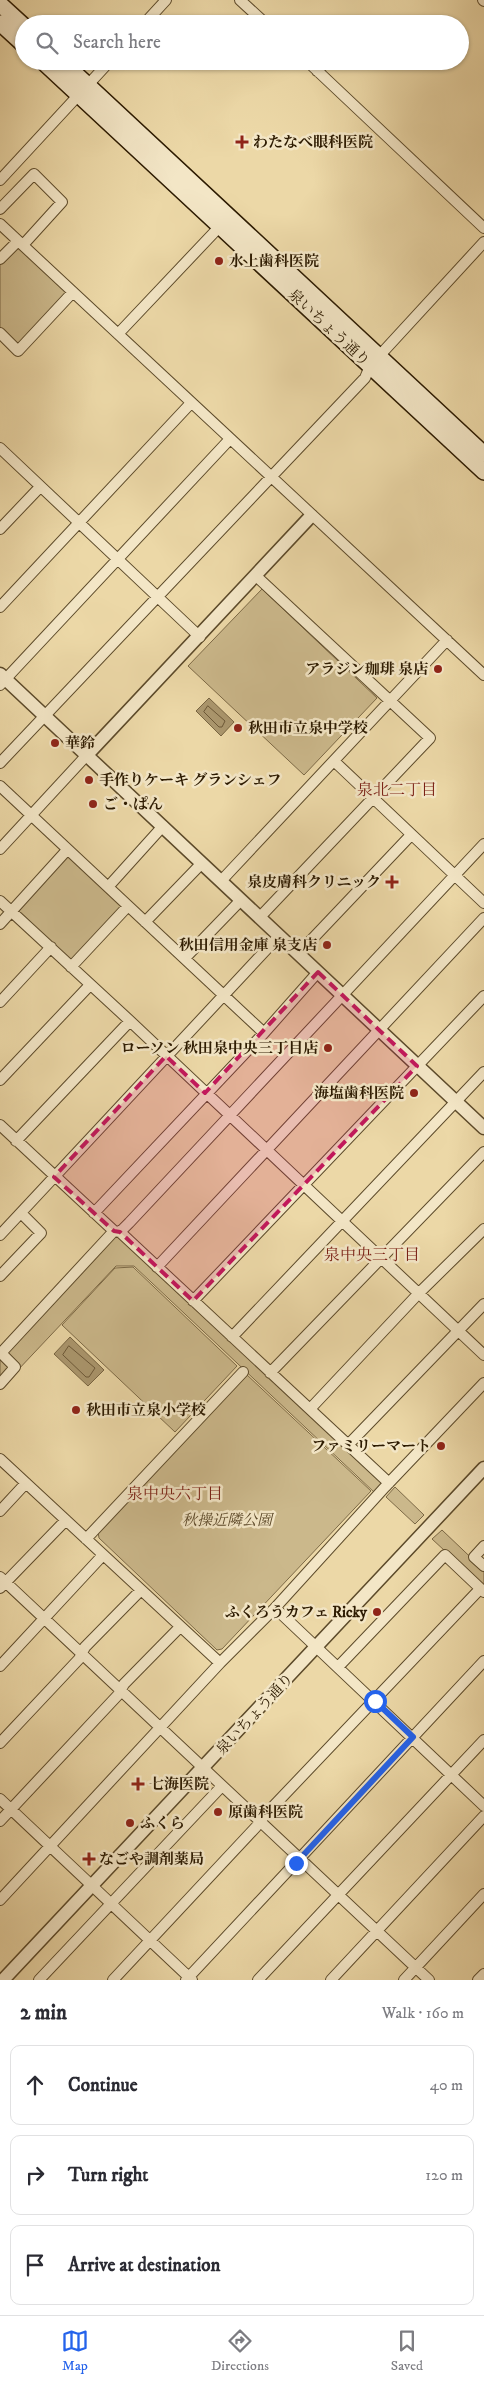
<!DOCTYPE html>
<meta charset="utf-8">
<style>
:root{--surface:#fff;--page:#f2f2f3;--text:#2b2b33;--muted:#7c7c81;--line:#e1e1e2;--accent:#2563eb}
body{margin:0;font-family:"IM FELL DW Pica","Noto Serif JP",serif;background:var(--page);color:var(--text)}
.stop{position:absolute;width:15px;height:15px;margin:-11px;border:4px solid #2563eb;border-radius:50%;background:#fff}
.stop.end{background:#2563eb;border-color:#fff;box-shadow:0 1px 5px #0008}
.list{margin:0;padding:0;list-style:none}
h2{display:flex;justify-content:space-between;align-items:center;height:65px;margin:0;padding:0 20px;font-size:21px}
h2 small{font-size:16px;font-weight:400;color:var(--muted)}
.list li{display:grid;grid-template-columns:32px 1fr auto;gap:15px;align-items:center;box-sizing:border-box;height:80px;margin:0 10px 10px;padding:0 10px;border:1px solid var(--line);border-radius:10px}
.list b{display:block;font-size:19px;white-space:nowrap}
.list em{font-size:16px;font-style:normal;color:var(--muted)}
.icon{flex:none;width:28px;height:28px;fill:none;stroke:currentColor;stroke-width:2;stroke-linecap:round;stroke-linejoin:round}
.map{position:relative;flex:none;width:484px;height:1980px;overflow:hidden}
.search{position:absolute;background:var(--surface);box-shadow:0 1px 4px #0004;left:15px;right:15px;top:15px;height:55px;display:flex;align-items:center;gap:12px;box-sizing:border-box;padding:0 18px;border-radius:28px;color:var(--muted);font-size:19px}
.sheet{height:335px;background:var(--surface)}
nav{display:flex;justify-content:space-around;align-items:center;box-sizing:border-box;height:70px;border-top:1px solid var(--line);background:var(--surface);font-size:14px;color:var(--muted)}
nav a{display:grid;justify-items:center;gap:2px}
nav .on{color:var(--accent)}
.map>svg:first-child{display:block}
.green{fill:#cbb88b;stroke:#7c6946}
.water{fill:#ab976e;stroke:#786542}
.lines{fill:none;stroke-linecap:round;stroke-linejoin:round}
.shore{stroke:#6c5837;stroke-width:1}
.minor-casing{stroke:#5c4a2a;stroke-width:12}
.tertiary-casing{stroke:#5c4a2a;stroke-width:15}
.secondary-casing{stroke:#2c1a00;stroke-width:18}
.minor{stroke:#f3e6c6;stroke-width:10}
.tertiary{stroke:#f3e6c6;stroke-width:12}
.secondary{stroke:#f3e6c6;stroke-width:15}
.route{stroke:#2563eb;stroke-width:6}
.marked{fill:#c2185b;fill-opacity:0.2;stroke:#c2185b;stroke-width:4;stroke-dasharray:10 6;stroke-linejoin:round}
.poi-dot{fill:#8f2418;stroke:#f3e6c6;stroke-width:2}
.labels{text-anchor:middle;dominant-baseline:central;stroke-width:5;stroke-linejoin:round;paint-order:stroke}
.poi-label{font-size:15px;font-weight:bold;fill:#2c1a00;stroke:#f3e6c6;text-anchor:start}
.street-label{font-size:15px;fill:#2c1a00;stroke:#f3e6c6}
.park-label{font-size:15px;font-style:italic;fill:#5c492a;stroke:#f3e6c6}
.neighbourhood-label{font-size:16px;fill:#7a1f14;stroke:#f3e6c6}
</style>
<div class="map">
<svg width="484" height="1980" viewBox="0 0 484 1980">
<rect width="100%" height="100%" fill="#ecd8a7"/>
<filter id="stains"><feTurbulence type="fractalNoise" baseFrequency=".004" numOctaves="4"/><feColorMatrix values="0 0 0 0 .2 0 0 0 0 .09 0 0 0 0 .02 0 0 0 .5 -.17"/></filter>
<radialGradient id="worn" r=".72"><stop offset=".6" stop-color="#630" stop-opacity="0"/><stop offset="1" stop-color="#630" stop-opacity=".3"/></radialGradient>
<!-- green -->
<path class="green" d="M 16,247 L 20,247 L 66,291 L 66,295 L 19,345 L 15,344 L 0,329 L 0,264 Z
M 262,589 L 377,698 L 304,775 L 188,666 Z
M 66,856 L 70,856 L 121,905 L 121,909 L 75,958 L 69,959 L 19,911 L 18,907 Z
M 118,1233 L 385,1483 L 375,1493 L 134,1266 L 116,1266 L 0,1389 L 0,1356 Z
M 133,1267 L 237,1366 L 175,1432 L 62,1325 L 115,1268 Z
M 246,1374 L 371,1491 L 222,1649 L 217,1650 L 99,1538 L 98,1532 Z
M 395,1487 L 424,1515 L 415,1524 L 386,1497 Z
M 442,1530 L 484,1570 L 484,1587 L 432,1539 Z"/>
<!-- water -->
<path class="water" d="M 209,698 L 234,722 L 221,736 L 196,711 Z
M 70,1337 L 104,1370 L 88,1386 L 54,1354 Z"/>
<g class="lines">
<!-- shore -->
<path class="shore" d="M 208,706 L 225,721 L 222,727 L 219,727 L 204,712 Z
M 69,1346 L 95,1368 L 89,1377 L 86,1377 L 63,1355 Z"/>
<!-- minor casing -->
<g class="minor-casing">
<path id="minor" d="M 240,0 L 266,24
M 483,0 L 484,1
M 144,24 L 166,0
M 307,61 L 484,228
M 317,71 L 327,61
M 0,180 L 110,61
M 0,209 L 34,174 L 62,202 L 23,245
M 0,224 L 484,675
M 0,259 L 18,241
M 0,333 L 18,351 L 73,292
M 118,334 L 223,223
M 0,448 L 200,637
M 0,529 L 40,487
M 256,576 L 430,738 L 260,917
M 0,607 L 191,403
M 0,685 L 230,439
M 334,761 L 484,903
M 0,763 L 365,378 L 370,366 L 484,242
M 0,786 L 264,1033
M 0,849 L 86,756
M 221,881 L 447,640
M 108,887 L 163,826
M 0,901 L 130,1021 L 484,1355
M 145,922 L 202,863
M 0,924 L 67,850
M 299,953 L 411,835
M 185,958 L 241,900
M 71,967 L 128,906
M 0,1002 L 51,947
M 0,1080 L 90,985
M 0,1125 L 114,1231
M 16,1141 L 130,1021
M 94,1213 L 264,1033 L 318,972
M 120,1232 L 389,1483
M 0,1235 L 279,936
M 157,1267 L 484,918
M 0,1276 L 41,1233 L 21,1213
M 193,1301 L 484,996
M 232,1337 L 484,1072
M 270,1373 L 484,1152
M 0,1384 L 15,1367 L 1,1353 L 114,1231 L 120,1232 L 129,1223 L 484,844
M 310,1409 L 419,1293 L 484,1229
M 348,1445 L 484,1304
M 0,1459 L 220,1663
M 0,1511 L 26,1483
M 86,1539 L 243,1372
M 484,1546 L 474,1557 L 484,1566
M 0,1577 L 429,1980
M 0,1588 L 66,1520
M 275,1608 L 484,1806
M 0,1666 L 103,1555
M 338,1667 L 445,1555 L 484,1592
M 0,1743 L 79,1659 L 85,1647 L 141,1590
M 0,1799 L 192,1980
M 0,1821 L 118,1695 L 124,1684 L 180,1627
M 0,1900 L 220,1663 L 275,1608 L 385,1487 L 484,1383
M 39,1980 L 222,1786
M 113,1980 L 256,1827 L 265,1815 L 480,1589
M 186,1980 L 484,1661
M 258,1980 L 484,1740
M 331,1980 L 484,1816
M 404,1980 L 484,1894
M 478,1980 L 484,1974"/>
</g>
<!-- tertiary casing -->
<g class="tertiary-casing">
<path id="tertiary" d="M 0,674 L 484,1128
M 86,756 L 311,516
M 0,1353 L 1,1353
M 3,1980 L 484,1468"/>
</g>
<!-- secondary casing -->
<g class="secondary-casing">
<path id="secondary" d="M 0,4 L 24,26
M 0,23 L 24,45
M 42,61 L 484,472
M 62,61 L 484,454"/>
</g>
<!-- minor -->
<use href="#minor" class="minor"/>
<!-- tertiary -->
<use href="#tertiary" class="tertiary"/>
<!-- secondary -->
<use href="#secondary" class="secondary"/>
</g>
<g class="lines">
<!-- route -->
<path class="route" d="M 296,1863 L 413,1737 L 375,1701"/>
</g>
<!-- marked area -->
<path class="marked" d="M 318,972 L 417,1066 L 193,1301 L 120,1232 L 114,1231 L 54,1177 L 166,1056 L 205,1093 Z"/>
<!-- markers -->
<g class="poi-dot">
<path d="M239.5 134.5h5v5h5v5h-5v5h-5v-5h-5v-5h5z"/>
<circle cx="219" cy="261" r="5"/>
<circle cx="438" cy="669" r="5"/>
<circle cx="238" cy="728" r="5"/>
<circle cx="55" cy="743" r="5"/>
<circle cx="89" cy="780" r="5"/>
<circle cx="93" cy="804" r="5"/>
<path d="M389.5 874.5h5v5h5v5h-5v5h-5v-5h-5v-5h5z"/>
<circle cx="327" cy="945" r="5"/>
<circle cx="328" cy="1048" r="5"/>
<circle cx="414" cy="1093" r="5"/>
<circle cx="76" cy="1410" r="5"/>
<circle cx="441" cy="1446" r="5"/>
<circle cx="377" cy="1612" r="5"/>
<path d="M135.5 1776.5h5v5h5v5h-5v5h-5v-5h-5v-5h5z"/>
<circle cx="218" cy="1812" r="5"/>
<circle cx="130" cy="1823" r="5"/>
<path d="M86.5 1851.5h5v5h5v5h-5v5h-5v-5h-5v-5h5z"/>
</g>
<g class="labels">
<!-- poi labels -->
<g class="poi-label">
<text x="253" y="142">わたなべ眼科医院</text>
<text x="229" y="261">水上歯科医院</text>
<text x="428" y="669" text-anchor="end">アラジン珈琲 泉店</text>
<text x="248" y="728">秋田市立泉中学校</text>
<text x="65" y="743">華鈴</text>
<text x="99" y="780">手作りケーキ グランシェフ</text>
<text x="103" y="804">ご・ぱん</text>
<text x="381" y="882" text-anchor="end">泉皮膚科クリニック</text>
<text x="317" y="945" text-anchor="end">秋田信用金庫 泉支店</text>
<text x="318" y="1048" text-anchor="end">ローソン 秋田泉中央三丁目店</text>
<text x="404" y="1093" text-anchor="end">海塩歯科医院</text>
<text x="86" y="1410">秋田市立泉小学校</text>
<text x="431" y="1446" text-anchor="end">ファミリーマート</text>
<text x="367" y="1612" text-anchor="end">ふくろうカフェ Ricky</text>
<text x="149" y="1784">七海医院</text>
<text x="228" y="1812">原歯科医院</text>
<text x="140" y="1823">ふくら</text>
<text x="99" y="1859">なごや調剤薬局</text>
</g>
<!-- street labels -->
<g class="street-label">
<text transform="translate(329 328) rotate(43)">泉いちょう通り</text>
<text transform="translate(255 1714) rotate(-47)">泉いちょう通り</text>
</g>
<!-- park labels -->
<g class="park-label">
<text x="227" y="1520">秋操近隣公園</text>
</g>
<!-- neighbourhood labels -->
<g class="neighbourhood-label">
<text x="397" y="790">泉北二丁目</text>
<text x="372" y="1255">泉中央三丁目</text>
<text x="175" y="1494">泉中央六丁目</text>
</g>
</g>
<rect width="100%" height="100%" filter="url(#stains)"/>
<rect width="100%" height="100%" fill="url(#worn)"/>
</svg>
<div class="stop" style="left:375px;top:1701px"></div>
<div class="stop end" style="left:296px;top:1863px"></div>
<div class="search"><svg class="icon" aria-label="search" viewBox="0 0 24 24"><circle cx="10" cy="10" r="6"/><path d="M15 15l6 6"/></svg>Search here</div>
</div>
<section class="sheet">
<h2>2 min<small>Walk · 160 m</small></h2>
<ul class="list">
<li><svg class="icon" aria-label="ahead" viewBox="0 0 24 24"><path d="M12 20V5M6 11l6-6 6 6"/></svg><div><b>Continue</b></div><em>40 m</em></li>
<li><svg class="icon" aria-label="right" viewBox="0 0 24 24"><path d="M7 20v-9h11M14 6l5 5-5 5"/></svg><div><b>Turn right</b></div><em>120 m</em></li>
<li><svg class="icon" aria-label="arrive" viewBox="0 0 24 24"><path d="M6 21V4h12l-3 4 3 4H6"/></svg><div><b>Arrive at destination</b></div></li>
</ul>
</section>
<nav>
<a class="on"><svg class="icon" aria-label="map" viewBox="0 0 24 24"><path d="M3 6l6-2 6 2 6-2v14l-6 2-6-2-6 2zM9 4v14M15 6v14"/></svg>Map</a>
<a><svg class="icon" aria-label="directions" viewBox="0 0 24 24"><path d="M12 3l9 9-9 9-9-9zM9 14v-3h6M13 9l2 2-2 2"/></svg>Directions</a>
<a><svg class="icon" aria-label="saved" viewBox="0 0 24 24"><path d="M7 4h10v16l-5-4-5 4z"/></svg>Saved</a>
</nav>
